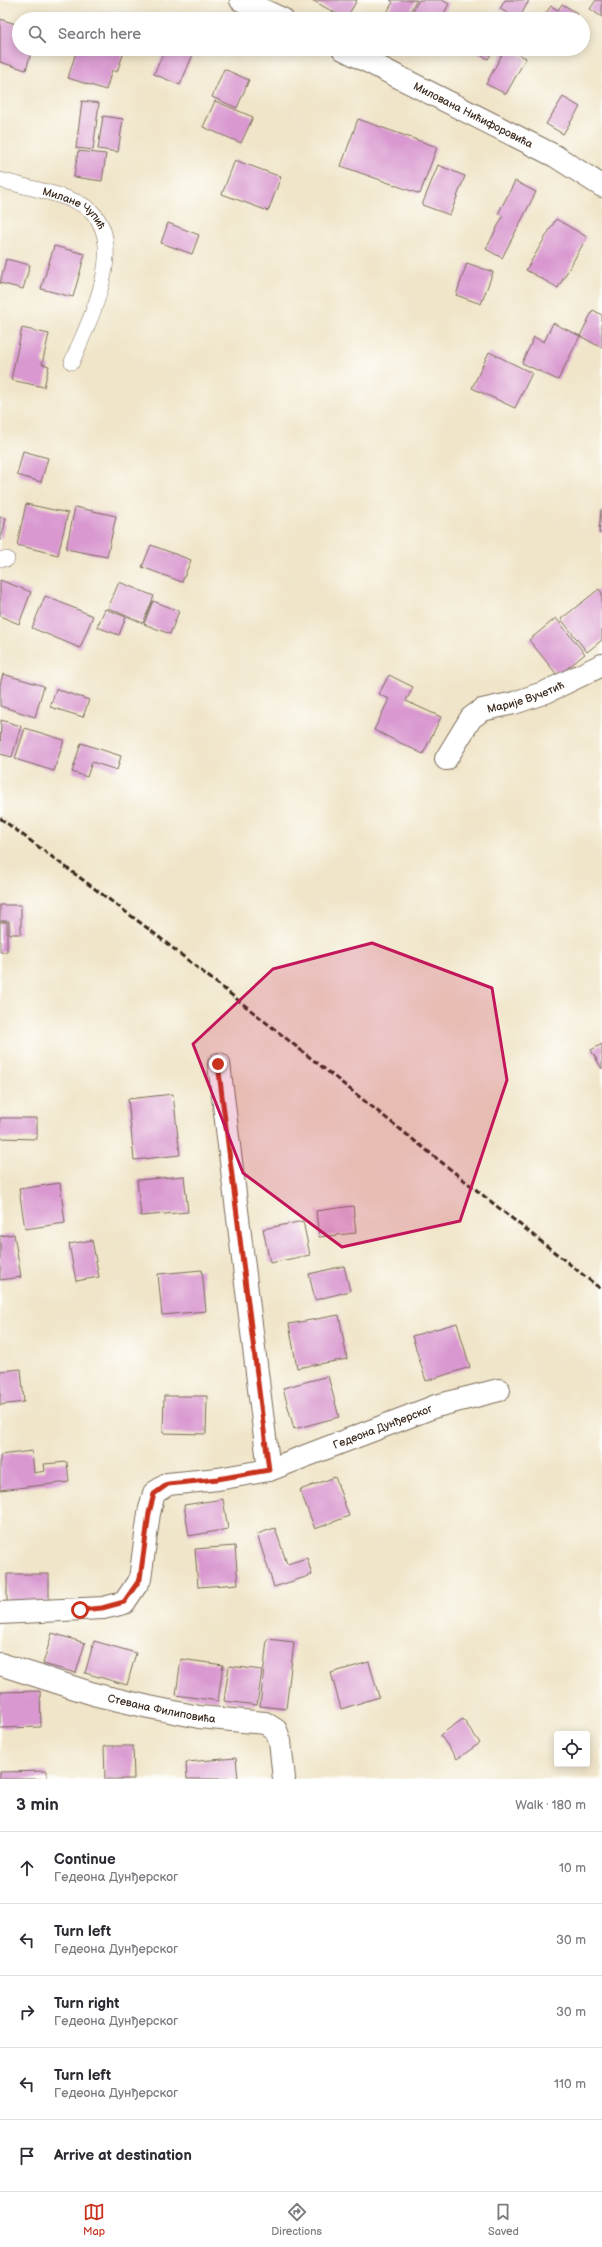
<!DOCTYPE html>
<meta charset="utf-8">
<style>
:root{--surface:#fff;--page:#f2f2f3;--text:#2b2b33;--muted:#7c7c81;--line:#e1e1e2;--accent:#c8321e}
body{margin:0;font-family:"Balsamiq Sans",sans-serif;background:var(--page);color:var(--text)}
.controls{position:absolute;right:12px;bottom:12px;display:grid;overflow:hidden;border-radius:4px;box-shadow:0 2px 10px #0003}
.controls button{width:36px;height:36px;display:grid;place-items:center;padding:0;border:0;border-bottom:1px solid var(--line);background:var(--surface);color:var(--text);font:20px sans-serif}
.stop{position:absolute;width:12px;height:12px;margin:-9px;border:3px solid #c8321e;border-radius:50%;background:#fff}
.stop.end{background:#c8321e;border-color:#fff;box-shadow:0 1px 4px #0008}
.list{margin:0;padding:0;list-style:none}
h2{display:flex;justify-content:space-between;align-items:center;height:52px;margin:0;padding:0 16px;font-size:17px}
h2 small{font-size:13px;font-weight:400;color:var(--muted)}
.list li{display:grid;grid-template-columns:26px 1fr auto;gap:12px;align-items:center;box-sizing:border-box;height:72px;padding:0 16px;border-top:1px solid var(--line)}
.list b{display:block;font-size:15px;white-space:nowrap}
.list p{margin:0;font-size:13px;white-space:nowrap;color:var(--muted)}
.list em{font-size:13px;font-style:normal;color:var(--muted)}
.icon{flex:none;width:22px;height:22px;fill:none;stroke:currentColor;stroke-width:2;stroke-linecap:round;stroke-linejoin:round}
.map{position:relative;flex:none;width:602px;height:1779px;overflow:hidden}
.search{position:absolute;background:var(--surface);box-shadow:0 2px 10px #0003;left:12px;right:12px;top:12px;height:44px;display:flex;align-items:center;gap:10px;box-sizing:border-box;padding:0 14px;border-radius:22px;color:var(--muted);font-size:15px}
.sheet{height:412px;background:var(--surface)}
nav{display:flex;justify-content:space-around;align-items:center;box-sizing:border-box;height:56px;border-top:1px solid var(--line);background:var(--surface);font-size:11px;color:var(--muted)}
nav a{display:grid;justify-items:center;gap:2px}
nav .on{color:var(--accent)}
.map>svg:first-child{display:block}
.building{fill:#d998d0}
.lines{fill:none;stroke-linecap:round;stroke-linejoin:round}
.service-casing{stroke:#7a6b5a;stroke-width:16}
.minor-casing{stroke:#7a6b5a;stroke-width:24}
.service{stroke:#fff;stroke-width:15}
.minor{stroke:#fff;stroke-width:22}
.rail{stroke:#3b2a1e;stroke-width:3;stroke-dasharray:6 3;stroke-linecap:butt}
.route{stroke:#c8321e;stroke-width:5}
.marked{fill:#c2185b;fill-opacity:0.2;stroke:#c2185b;stroke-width:3;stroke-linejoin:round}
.labels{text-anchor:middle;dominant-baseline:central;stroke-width:4;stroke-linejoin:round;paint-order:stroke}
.street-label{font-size:11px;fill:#3b2a1e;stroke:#fdfcf7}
</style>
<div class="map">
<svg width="602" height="1779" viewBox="0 0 602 1779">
<rect width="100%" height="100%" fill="#fdfcf7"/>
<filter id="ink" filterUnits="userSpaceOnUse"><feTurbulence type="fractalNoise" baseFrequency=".025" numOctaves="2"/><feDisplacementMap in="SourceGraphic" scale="8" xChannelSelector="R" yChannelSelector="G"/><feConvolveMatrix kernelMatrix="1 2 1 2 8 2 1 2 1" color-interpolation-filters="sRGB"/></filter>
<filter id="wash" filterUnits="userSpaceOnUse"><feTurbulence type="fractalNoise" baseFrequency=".012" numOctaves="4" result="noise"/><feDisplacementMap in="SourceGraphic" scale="16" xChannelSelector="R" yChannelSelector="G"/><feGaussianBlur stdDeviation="0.9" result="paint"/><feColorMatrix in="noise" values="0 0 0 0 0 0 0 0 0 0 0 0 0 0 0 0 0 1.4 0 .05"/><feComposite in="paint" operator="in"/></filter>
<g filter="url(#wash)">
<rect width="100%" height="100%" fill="#f0e5c9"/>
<g id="blocks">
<!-- building -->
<path class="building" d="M 312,0 L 357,0 L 346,19 Z
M 390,0 L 417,0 L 405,19 L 395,19 L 386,14 L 393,2 Z
M 419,0 L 442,0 L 449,4 L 441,19 L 408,19 Z
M 505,0 L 529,0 L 519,19 L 500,9 Z
M 596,0 L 602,0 L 602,17 L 590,9 Z
M 562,4 L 577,13 L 573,19 L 542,19 L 551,6 L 558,10 Z
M 0,19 L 19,25 L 19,49 L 32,49 L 26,70 L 0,62 Z
M 77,49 L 125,49 L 117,72 L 112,70 L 106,90 L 68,78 Z
M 165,49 L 195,50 L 180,85 L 154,74 Z
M 470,49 L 494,49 L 488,59 Z
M 505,49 L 509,49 L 526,58 L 506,94 L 486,84 Z
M 224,69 L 249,80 L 237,108 L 212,97 Z
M 563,97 L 580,107 L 563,134 L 546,124 Z
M 82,101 L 99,103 L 93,150 L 76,148 Z
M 215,101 L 253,117 L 241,143 L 203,127 Z
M 103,116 L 123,119 L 118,152 L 98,149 Z
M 358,119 L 437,147 L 420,194 L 341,166 Z
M 78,151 L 106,154 L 102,181 L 74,177 Z
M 235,160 L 281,177 L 268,211 L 222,194 Z
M 438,165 L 465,176 L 450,215 L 422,205 Z
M 515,181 L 536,192 L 502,258 L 486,249 L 503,216 L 498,214 Z
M 556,219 L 587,237 L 558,288 L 526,270 Z
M 168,223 L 199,235 L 192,254 L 161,243 Z
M 54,246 L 85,254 L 73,297 L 41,289 Z
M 6,259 L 30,265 L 23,289 L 0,283 Z
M 467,263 L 493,272 L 481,304 L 456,295 Z
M 593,310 L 602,315 L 602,348 L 580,336 Z
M 553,323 L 580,336 L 558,380 L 522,363 L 534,337 L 544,342 Z
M 22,328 L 49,334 L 42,364 L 49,366 L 44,387 L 11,380 Z
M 489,352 L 532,373 L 515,408 L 472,388 Z
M 23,451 L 48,458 L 41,482 L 17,475 Z
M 26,504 L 68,513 L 58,555 L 17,545 Z
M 75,507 L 116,516 L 107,557 L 66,549 Z
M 601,510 L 602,510 L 602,533 L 599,533 Z
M 0,517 L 6,518 L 1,540 L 0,540 Z
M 151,545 L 191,560 L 182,582 L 142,567 Z
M 0,580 L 31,592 L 19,624 L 0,616 Z
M 119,582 L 154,596 L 143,623 L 108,608 Z
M 599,589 L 602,593 L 602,640 L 587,652 L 561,619 Z
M 45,596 L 93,616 L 80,648 L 32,628 Z
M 153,601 L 179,611 L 170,634 L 144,624 Z
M 105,609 L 126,617 L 119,635 L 97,627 Z
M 556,618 L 585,654 L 558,676 L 529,640 Z
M 3,674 L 44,686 L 35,717 L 0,706 L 0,685 Z
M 389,675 L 413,687 L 406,701 L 441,717 L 423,754 L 374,730 L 389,699 L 379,694 Z
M 56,689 L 89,700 L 83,717 L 50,707 Z
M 1,720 L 21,726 L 12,757 L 0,754 Z
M 25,728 L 64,740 L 54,771 L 15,759 Z
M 81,743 L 121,756 L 117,770 L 92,762 L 87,777 L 72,772 Z
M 0,905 L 21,905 L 21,934 L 9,934 L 9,921 L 0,921 Z
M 0,922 L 7,922 L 7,952 L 0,952 Z
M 602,1044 L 602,1069 L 591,1050 Z
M 173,1094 L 180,1155 L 134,1160 L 128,1099 Z
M 0,1118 L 37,1118 L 37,1139 L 0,1138 Z
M 184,1176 L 188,1212 L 141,1216 L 137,1180 Z
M 60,1183 L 65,1223 L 25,1229 L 19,1189 Z
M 353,1206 L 356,1233 L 319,1237 L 316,1211 Z
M 303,1221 L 310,1255 L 270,1263 L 263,1229 Z
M 14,1234 L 21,1277 L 0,1280 L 0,1236 Z
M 92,1240 L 99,1277 L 76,1281 L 69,1244 Z
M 344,1266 L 350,1291 L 315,1300 L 309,1274 Z
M 202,1270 L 206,1311 L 162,1315 L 158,1274 Z
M 339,1315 L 347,1359 L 297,1368 L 289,1324 Z
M 457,1323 L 470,1367 L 426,1381 L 412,1336 Z
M 21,1369 L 24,1402 L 0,1405 L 0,1371 Z
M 328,1376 L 339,1417 L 294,1429 L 283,1388 Z
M 164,1396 L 207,1396 L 206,1434 L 163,1433 Z
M 32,1451 L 34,1473 L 45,1471 L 44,1464 L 67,1462 L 69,1482 L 0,1490 L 0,1455 Z
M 335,1477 L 349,1516 L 315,1529 L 300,1490 Z
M 223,1499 L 228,1529 L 189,1536 L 184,1505 Z
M 275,1528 L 287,1564 L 307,1558 L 312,1575 L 274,1587 L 257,1534 Z
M 235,1546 L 238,1584 L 198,1587 L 195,1549 Z
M 7,1574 L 49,1574 L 49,1602 L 7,1603 Z
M 52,1633 L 85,1643 L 76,1673 L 43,1664 Z
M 267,1639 L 294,1642 L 286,1709 L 260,1706 Z
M 94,1641 L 136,1653 L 127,1685 L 85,1673 Z
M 181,1659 L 223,1665 L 218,1701 L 176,1695 Z
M 369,1662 L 379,1697 L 341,1709 L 331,1673 Z
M 229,1666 L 262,1670 L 257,1705 L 224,1701 Z
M 40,1691 L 41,1727 L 0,1728 L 0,1692 Z
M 463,1719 L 480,1743 L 457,1759 L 440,1735 Z
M 104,1746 L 133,1746 L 134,1779 L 105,1779 Z
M 236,1758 L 238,1779 L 187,1779 L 186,1762 Z
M 47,1771 L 47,1779 L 0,1779 L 0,1772 Z"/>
</g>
</g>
<g filter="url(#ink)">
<use href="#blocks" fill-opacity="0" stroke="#7a6b5a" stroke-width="1"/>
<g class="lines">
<!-- service casing -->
<g class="service-casing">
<g id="service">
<path id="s1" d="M 0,180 C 22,186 74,196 90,210 C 129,246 88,322 72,362"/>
<path d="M 0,559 L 7,559"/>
</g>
</g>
<!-- minor casing -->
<g class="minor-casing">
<g id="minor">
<path d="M 241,0 L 282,19"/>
<path id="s2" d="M 343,49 L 555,156 L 602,186"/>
<path id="s3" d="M 446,759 L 471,718 L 482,710 L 514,703 L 546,692 L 602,665"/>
<path d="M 219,1064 L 269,1470"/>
<path id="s4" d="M 0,1613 L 103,1608 L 124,1603 L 140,1579 L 149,1513 L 154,1493 L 168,1484 L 218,1479 L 269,1470 L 436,1406 L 499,1390"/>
<path id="s5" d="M 0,1664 L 97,1695 L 149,1707 L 199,1717 L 265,1723 L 276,1730 L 280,1741 L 284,1779"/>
</g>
</g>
<!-- service -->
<use href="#service" class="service"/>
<!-- minor -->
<use href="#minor" class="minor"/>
<!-- rail -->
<path class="rail" d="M 0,818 L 150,930 L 602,1290"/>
</g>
</g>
<g class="lines" filter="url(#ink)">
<!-- route -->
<path class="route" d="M 80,1610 L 102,1608 L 124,1602 L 140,1579 L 149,1513 L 154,1494 L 168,1484 L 218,1479 L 269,1470 L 218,1064"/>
</g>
<!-- marked area -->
<path class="marked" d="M 372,943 L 492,988 L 507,1080 L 460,1221 L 342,1247 L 243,1173 L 193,1044 L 273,969 Z"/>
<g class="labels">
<!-- street labels -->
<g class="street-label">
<text stroke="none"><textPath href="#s2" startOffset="146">Милована Нићифоровића</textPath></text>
<text stroke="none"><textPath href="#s1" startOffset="81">Милане Чупић</textPath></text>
<text stroke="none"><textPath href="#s3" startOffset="107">Марије Вучетић</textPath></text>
<text stroke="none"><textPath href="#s4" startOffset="481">Гедеона Дунђерског</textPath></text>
<text stroke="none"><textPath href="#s5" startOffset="168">Стевана Филиповића</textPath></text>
</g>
</g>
</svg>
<div class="controls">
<button><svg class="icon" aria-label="locate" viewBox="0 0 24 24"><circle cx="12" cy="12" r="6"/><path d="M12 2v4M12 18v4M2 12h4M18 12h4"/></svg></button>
</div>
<div class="stop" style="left:80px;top:1610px"></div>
<div class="stop end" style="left:218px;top:1064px"></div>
<div class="search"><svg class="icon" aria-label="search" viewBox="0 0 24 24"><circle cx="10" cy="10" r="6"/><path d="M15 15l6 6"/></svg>Search here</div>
</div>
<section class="sheet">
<h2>3 min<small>Walk · 180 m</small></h2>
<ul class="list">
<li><svg class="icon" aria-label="ahead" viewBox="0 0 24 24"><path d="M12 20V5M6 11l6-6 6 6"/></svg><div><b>Continue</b><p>Гедеона Дунђерског</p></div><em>10 m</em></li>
<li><svg class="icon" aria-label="left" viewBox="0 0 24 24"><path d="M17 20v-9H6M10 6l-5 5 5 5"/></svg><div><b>Turn left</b><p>Гедеона Дунђерског</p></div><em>30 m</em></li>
<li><svg class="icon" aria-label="right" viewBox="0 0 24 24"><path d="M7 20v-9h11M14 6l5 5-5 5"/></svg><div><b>Turn right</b><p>Гедеона Дунђерског</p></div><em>30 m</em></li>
<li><svg class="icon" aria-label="left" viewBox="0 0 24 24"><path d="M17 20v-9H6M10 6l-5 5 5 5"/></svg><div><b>Turn left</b><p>Гедеона Дунђерског</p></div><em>110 m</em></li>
<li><svg class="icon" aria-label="arrive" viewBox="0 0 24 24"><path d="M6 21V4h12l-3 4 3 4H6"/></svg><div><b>Arrive at destination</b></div></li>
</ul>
</section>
<nav>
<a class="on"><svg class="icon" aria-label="map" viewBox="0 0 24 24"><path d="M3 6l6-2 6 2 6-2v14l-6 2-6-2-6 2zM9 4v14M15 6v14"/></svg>Map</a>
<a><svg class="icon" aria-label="directions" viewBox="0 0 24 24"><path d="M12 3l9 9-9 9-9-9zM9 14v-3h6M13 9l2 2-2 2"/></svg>Directions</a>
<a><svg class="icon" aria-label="saved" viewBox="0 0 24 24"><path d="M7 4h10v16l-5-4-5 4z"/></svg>Saved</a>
</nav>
